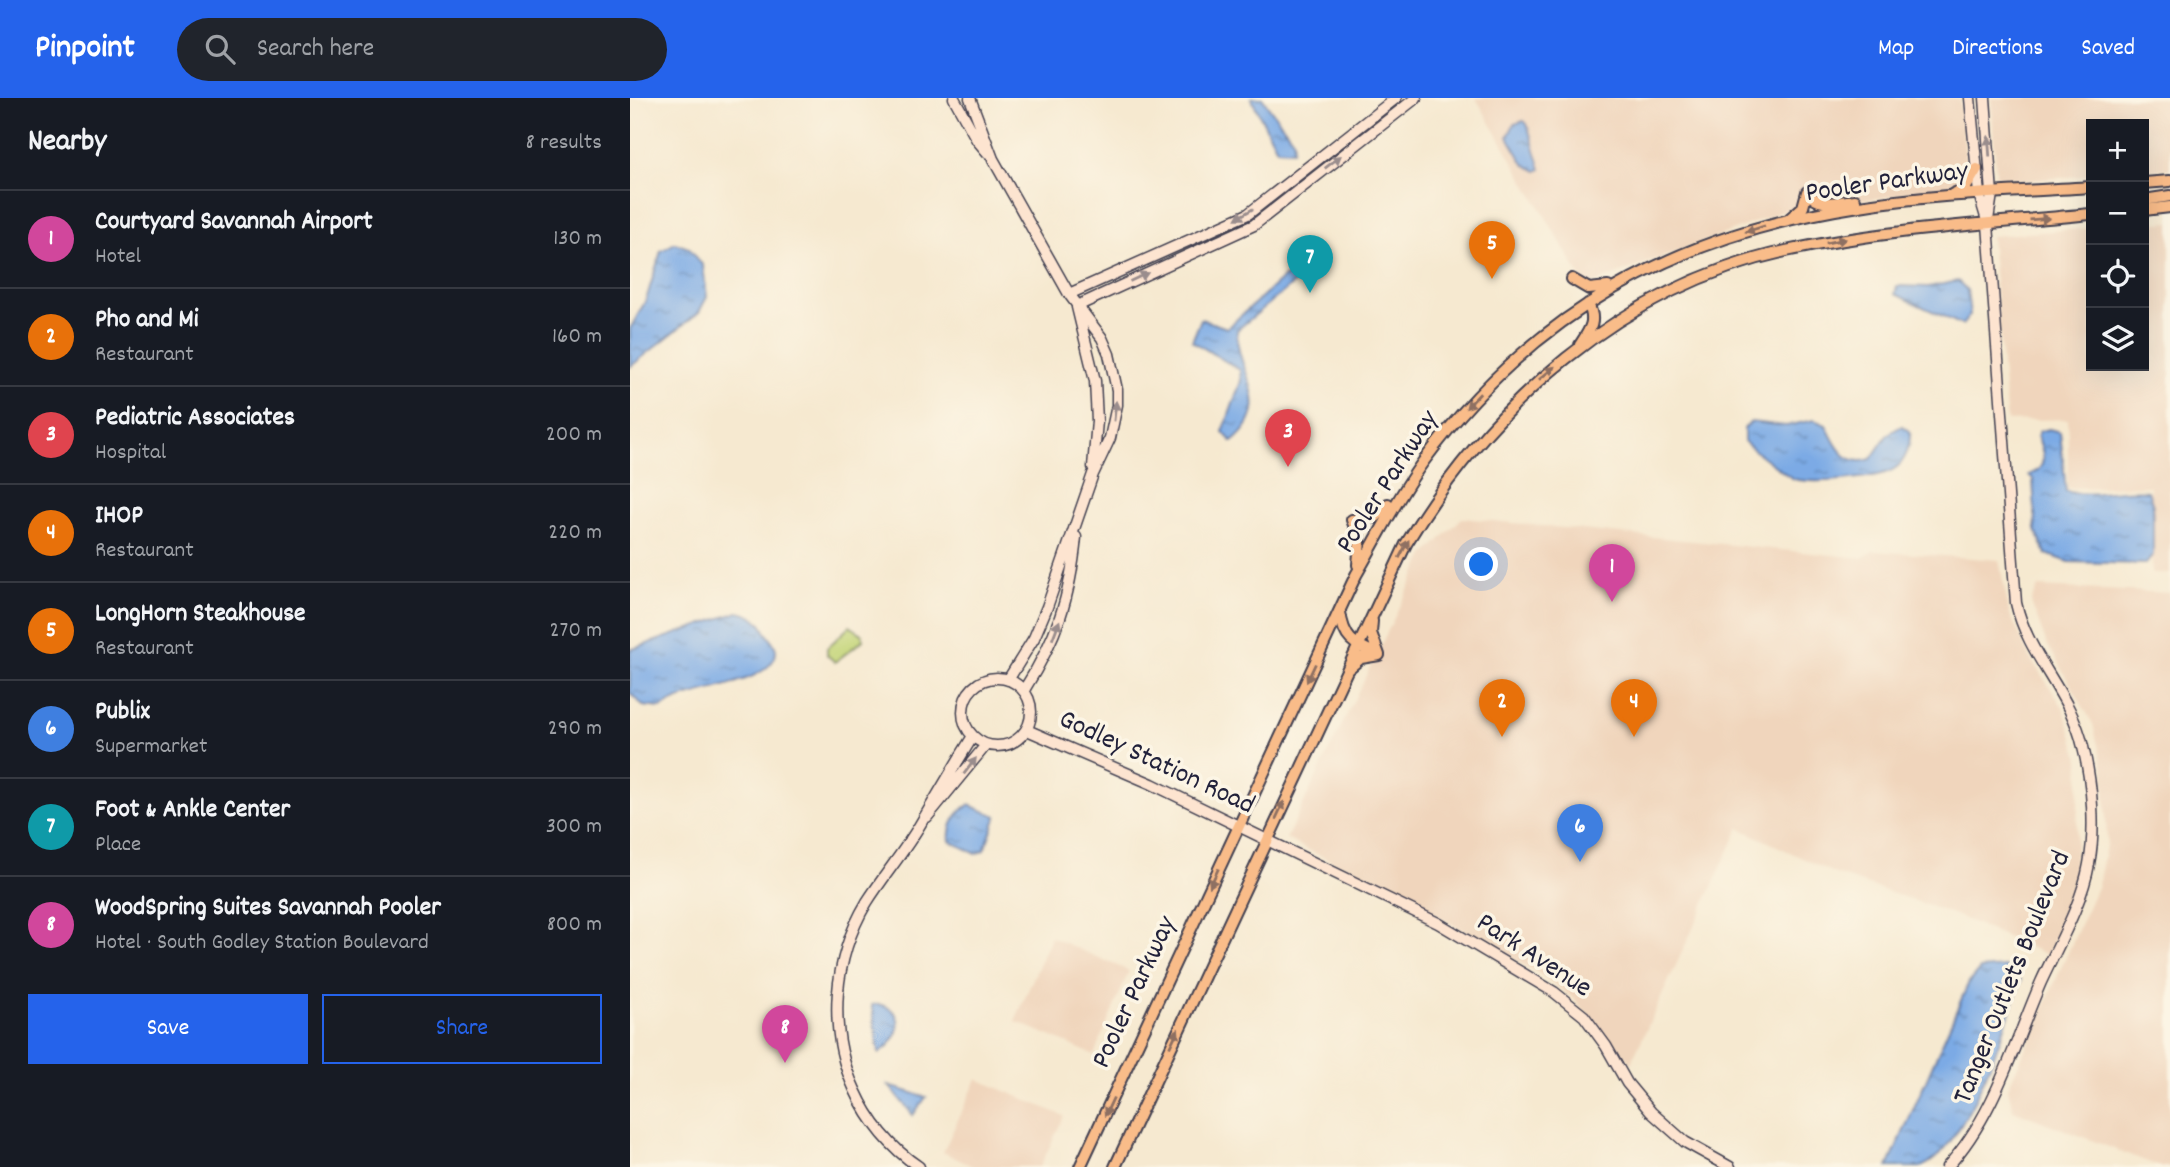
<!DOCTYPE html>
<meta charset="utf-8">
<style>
:root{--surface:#171b24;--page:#20242c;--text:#f1f3f6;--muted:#9ea1a6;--line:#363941;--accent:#2563eb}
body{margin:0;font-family:Dekko,sans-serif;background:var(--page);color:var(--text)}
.controls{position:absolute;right:21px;top:21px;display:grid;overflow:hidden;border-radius:0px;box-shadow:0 7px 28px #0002}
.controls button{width:63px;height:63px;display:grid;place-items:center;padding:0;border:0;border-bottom:2px solid var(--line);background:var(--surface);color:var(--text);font:35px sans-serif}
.you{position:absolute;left:852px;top:467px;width:24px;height:24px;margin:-18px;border:5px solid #fff;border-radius:50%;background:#1a73e8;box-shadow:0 0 0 10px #1a73e833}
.badge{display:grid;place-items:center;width:46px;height:46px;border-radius:50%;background:var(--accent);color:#fff;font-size:23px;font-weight:700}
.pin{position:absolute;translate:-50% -58px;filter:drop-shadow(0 2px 4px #0008)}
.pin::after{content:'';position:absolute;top:37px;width:24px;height:21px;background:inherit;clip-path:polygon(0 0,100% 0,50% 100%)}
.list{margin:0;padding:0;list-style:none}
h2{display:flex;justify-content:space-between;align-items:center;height:91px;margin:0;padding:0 28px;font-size:30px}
h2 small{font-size:23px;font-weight:400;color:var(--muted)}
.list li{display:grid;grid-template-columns:46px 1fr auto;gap:21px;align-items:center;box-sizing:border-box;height:98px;padding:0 28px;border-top:2px solid var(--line)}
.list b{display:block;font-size:26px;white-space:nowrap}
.list p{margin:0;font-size:23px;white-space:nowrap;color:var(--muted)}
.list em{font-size:23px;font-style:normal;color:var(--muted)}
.actions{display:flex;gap:14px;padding:21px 28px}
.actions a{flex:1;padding:16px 0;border:2px solid var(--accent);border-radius:0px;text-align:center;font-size:24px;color:var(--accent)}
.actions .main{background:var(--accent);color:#fff}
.icon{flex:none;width:38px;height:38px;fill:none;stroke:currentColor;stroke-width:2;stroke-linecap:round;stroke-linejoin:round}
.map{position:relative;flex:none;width:1540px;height:1069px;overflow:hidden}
header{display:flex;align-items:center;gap:42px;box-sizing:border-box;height:98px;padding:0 35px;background:var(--accent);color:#fff}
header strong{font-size:33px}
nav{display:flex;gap:38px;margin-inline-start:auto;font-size:24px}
.search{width:490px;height:63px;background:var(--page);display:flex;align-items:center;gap:18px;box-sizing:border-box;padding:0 24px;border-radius:38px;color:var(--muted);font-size:26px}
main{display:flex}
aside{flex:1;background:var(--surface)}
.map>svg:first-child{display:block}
.built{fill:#f0d5bc}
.pitch{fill:#c2d476;stroke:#727b58;stroke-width:2}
.water{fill:url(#water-ripples);stroke:#4e6690;stroke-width:2}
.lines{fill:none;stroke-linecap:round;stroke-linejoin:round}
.secondary-casing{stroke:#424051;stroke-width:13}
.primary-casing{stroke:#424051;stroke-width:14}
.secondary{stroke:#fde4d0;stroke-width:10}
.primary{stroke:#f9bc89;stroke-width:10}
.oneway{fill:#9a8d8d}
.oneway2{fill:#8e6f62}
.labels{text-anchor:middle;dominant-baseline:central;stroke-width:7;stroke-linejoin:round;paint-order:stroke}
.street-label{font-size:28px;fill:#22223b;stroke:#fcf5e5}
</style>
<header>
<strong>Pinpoint</strong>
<div class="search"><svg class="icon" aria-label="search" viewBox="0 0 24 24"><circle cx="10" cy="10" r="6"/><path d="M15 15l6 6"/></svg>Search here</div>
<nav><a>Map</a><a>Directions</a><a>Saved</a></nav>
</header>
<main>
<aside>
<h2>Nearby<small>8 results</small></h2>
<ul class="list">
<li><span class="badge" style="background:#d1479c">1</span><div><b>Courtyard Savannah Airport</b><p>Hotel</p></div><em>130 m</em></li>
<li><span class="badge" style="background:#e8710a">2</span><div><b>Pho and Mi</b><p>Restaurant</p></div><em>160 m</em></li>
<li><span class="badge" style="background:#e0444e">3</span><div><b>Pediatric Associates</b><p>Hospital</p></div><em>200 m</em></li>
<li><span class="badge" style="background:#e8710a">4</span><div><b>IHOP</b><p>Restaurant</p></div><em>220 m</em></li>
<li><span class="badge" style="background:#e8710a">5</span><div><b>LongHorn Steakhouse</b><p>Restaurant</p></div><em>270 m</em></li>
<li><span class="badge" style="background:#3f7fe0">6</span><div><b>Publix</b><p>Supermarket</p></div><em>290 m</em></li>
<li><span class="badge" style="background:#0f9aa8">7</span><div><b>Foot &amp; Ankle Center</b><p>Place</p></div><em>300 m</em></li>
<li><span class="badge" style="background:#d1479c">8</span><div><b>WoodSpring Suites Savannah Pooler</b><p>Hotel · South Godley Station Boulevard</p></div><em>800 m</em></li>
</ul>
<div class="actions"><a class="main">Save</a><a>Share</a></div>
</aside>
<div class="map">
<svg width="1540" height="1069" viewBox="0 0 1540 1069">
<defs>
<pattern id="water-ripples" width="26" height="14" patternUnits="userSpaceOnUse" patternTransform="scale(1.75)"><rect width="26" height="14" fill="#7baae5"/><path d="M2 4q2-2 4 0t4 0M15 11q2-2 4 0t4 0" fill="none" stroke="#648abb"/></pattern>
</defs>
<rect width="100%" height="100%" fill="#fcf5e5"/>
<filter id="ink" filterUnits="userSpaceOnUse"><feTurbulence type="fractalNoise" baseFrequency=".0143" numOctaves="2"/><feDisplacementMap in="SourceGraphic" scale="14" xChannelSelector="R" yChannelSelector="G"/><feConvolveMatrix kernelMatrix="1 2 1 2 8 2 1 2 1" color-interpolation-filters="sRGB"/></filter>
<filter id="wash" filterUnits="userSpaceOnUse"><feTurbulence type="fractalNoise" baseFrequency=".00686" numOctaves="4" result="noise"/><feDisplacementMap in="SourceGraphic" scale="28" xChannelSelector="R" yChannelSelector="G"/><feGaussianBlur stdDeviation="1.57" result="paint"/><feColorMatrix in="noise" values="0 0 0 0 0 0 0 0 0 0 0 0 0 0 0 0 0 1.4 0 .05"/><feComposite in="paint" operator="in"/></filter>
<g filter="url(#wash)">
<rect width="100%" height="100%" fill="#f6e9d0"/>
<!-- built -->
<path class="built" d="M 846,0 L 1330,0 L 1337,78 L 1324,90 L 1157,112 L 956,188 Z
M 1361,0 L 1540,0 L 1540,71 L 1514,73 L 1514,26 L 1461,26 L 1461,77 L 1367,85 Z
M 1540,124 L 1540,476 L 1522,475 L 1520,388 L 1438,390 L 1438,321 L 1377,323 L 1361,138 L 1461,130 L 1461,268 L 1514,268 L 1514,126 Z
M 832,420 L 1232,460 L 1243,453 L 1369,462 L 1379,514 L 1400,560 L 1433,609 L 1450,662 L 1444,792 L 1418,857 L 1323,816 L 1206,776 L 1109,730 L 1001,965 L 944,901 L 915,879 L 771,797 L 656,741 L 795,457 Z
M 1408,489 L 1540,495 L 1540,1069 L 1531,1069 L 1383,1012 L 1378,990 L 1468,787 L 1477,743 L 1474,672 L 1463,626 L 1416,544 L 1401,504 Z
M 421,839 L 499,873 L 464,957 L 385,923 Z
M 347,981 L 434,1018 L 410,1069 L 344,1069 L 313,1054 Z"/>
<!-- pitch -->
<path class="pitch" d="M 220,528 L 232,536 L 233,542 L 205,564 L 197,557 L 197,550 Z"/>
<!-- water -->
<path class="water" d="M 621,0 L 632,0 L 664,43 L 663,52 L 647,51 Z
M 894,23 L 897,26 L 911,71 L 907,73 L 894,66 L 878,39 L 884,26 Z
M 45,145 L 59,150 L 73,168 L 77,199 L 69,214 L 0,269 L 0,231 L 16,202 L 31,153 Z
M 670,169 L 675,170 L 675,176 L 607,232 C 604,273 649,306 602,344 L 593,334 L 611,283 L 610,272 L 562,243 L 571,221 L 597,230 L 654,179 Z
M 1328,183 L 1337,192 L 1340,217 L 1332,227 L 1265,196 L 1267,188 L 1298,189 Z
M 1184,322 L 1196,327 C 1205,347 1215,370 1241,361 L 1258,336 L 1272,328 L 1280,333 C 1281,346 1276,364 1264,371 C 1249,381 1183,386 1164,381 C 1160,380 1118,348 1114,343 L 1114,330 L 1121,324 L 1156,328 Z
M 1419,331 L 1430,334 L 1436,393 C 1452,400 1495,390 1518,393 L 1523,408 L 1523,457 L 1516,466 L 1439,464 L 1416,456 L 1406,432 L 1403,381 L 1399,377 C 1419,370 1414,353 1407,338 L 1410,333 Z
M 108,514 C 119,516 129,520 134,531 C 137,538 147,546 146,554 C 143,588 53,591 32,610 L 13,608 L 0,595 L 0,552 Z
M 339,707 L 367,718 L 354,752 L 346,756 L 320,743 C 318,728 326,714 339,707 Z
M 1375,869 L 1391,882 C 1377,923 1334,1057 1290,1069 C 1281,1069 1268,1069 1258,1069 L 1339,884 L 1350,871 Z
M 247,906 C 280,912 270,941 249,956 L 242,907 Z
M 259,988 L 296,999 L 283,1017 Z"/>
</g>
<g filter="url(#ink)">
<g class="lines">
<!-- secondary casing -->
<g class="secondary-casing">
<path id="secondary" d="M 324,0 L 347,42 L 358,55
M 340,0 L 363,61 L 439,196 L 472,240 L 479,256 L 487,292 L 487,307 L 480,340 L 463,376 L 417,509 L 404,540 L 378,582
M 1355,0 L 1362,96 L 1358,122
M 439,196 L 618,116 L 766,0
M 447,208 L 624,127 L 786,0
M 447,209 L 465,283 L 467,323 L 463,369
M333 614a34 34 0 1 1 68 0a34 34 0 1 1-68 0Z
M 394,592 C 427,540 440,500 446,439
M 397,632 L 522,686 L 808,825 L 924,894 L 954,918 L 976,948 L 997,985 L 1021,1014 L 1055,1044 L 1100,1069
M 297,719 L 356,647
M 289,1069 C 261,1050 239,1023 225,992 C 197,932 203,861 237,804 C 254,777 275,753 291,725 C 308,696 325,667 343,638
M 1317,1069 C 1364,1019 1384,946 1411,884 C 1428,847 1452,806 1459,766 C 1466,730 1462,685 1453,649 C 1441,595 1398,559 1386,505 L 1358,126 L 1349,96 L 1340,0"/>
</g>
<!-- primary casing -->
<g class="primary-casing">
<path id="primary" d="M 1514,85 L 1540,83
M 1177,94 C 1190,110 1206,104 1225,102
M 1323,96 L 1335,91 L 1347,71
M 1514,102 L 1540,98
M 1514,112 L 1540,109
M 1158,122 L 1173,109 L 1177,94
M 942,181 L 959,191 L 978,189
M 950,247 C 960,232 967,223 958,206
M 728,467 L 730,442 L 722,422 L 746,419 L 758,406
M 710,514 C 714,543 724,546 749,557
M 742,523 L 741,535 L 749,557
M 718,571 L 731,560 L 749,557
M 450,1069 L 726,477 C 748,439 767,400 793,364 C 903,214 1047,136 1229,108 C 1305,96 1384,94 1461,89
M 485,1069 L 776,446 C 860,306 992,189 1156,153 C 1256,131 1359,126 1461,116"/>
</g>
<!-- secondary -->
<use href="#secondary" class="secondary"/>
<!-- primary -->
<use href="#primary" class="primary"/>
</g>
<!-- one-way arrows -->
<defs><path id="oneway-solid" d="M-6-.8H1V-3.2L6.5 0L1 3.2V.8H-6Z" transform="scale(1.75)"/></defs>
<g class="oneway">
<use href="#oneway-solid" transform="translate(1359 48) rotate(-94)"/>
<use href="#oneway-solid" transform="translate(703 64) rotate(-38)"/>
<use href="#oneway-solid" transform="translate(614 116) rotate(150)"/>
<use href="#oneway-solid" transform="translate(509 179) rotate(-25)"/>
<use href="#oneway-solid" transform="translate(485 313) rotate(-84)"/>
<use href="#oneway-solid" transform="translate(426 532) rotate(-69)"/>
<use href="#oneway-solid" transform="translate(340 668) rotate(-53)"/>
</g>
<g class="oneway2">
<use href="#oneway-solid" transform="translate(1410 121) rotate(-5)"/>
<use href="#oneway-solid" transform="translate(1125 131) rotate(163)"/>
<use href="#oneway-solid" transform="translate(1206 143) rotate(-11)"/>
<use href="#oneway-solid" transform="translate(917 275) rotate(-40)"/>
<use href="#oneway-solid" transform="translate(843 303) rotate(133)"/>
<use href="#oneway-solid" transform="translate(774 451) rotate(-62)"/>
<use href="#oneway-solid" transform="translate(681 575) rotate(115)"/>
<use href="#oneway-solid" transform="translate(650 712) rotate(-65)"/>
<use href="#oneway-solid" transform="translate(584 780) rotate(115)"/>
<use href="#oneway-solid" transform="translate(544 940) rotate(-65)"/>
<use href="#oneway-solid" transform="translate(479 1009) rotate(115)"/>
</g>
</g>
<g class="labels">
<!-- street labels -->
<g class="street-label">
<text transform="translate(1257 86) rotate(-8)">Pooler Parkway</text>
<text transform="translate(759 385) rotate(-57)">Pooler Parkway</text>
<text transform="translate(526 666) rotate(25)">Godley Station Road</text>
<text transform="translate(903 859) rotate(33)">Park Avenue</text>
<text transform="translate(1384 880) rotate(-68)">Tanger Outlets Boulevard</text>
<text transform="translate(506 895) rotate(-65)">Pooler Parkway</text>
</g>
</g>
</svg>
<div class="controls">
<button>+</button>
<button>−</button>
<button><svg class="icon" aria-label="locate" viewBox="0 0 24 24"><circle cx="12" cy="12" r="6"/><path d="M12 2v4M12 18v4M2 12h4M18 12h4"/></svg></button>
<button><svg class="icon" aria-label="layers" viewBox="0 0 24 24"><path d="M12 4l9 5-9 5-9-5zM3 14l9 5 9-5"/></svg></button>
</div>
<div class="you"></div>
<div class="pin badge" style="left:982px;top:504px;background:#d1479c">1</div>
<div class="pin badge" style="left:872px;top:639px;background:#e8710a">2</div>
<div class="pin badge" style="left:658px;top:369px;background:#e0444e">3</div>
<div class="pin badge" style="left:1004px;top:639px;background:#e8710a">4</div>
<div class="pin badge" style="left:862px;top:181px;background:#e8710a">5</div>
<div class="pin badge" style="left:950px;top:764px;background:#3f7fe0">6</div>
<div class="pin badge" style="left:680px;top:195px;background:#0f9aa8">7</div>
<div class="pin badge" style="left:155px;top:965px;background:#d1479c">8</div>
</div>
</main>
